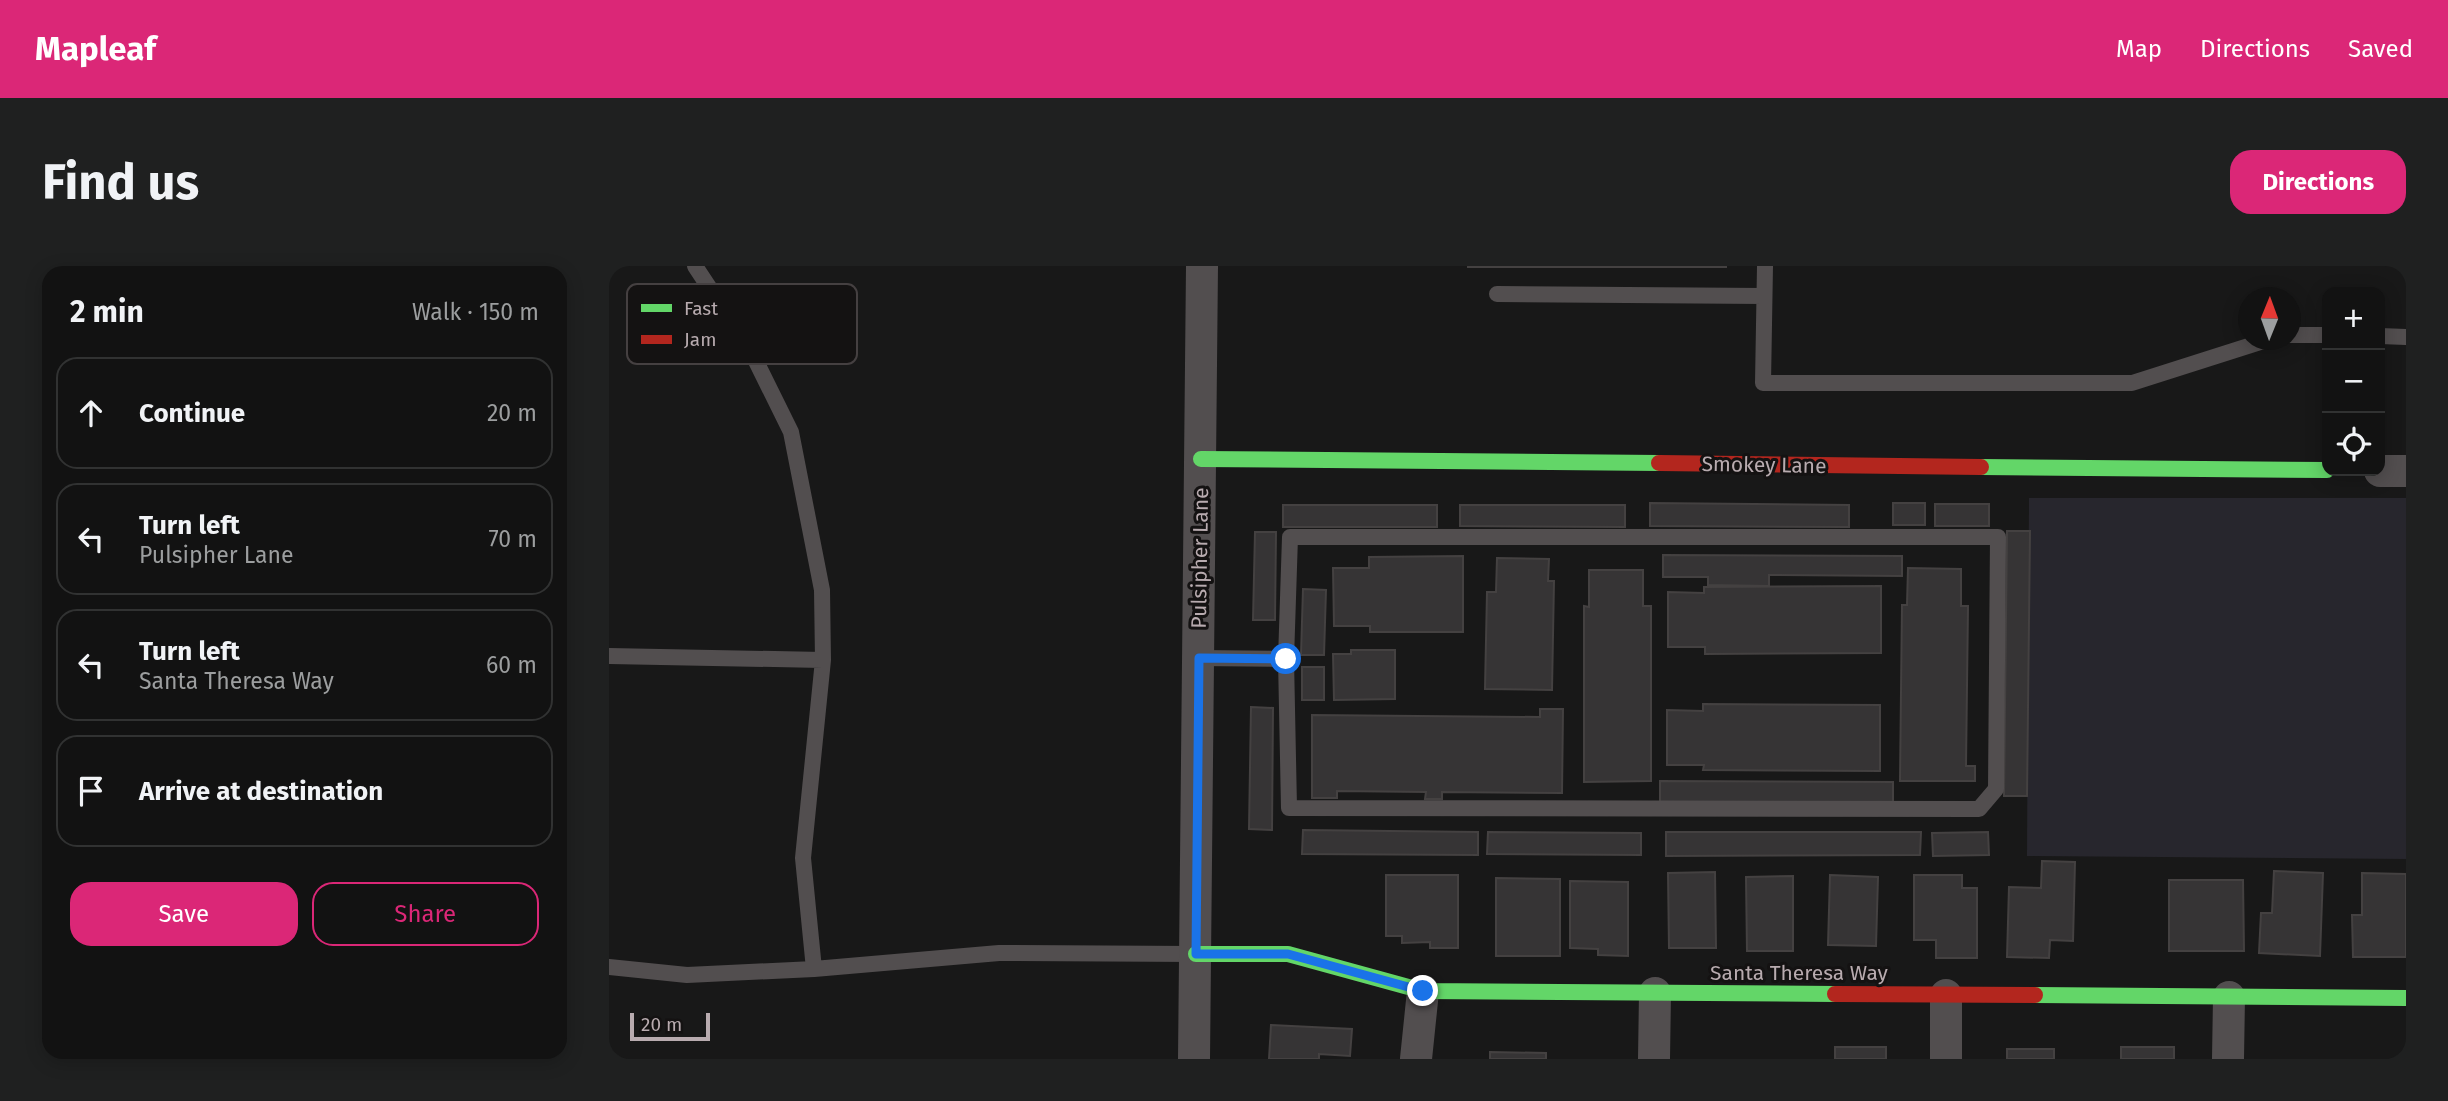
<!DOCTYPE html>
<meta charset="utf-8">
<style>
:root{--surface:#121212;--page:#1f2020;--text:#f1f3f6;--muted:#9c9e9f;--line:#313232;--accent:#db2777}
body{margin:0;font-family:"Fira Sans",sans-serif;background:var(--page);color:var(--text)}
.controls{position:absolute;right:21px;top:21px;display:grid;overflow:hidden;border-radius:14px;box-shadow:0 4px 18px #0003}
.controls button{width:63px;height:63px;display:grid;place-items:center;padding:0;border:0;border-bottom:2px solid var(--line);background:var(--surface);color:var(--text);font:35px sans-serif}
.compass{position:absolute;left:1629px;top:21px;width:63px;height:63px;border-radius:50%;background:var(--surface);box-shadow:0 4px 18px #0003;rotate:1deg}
.scale{position:absolute;left:21px;bottom:18px;width:80px;box-sizing:border-box;padding-left:7px;border:4px solid #b8abaf;border-top:0;font-size:19px;line-height:24px;white-space:nowrap;color:#b8abaf;-webkit-text-stroke:5px #141212;paint-order:stroke}
.stop{position:absolute;width:21px;height:21px;margin:-16px;border:5px solid #1a73e8;border-radius:50%;background:#fff}
.stop.end{background:#1a73e8;border-color:#fff;box-shadow:0 2px 7px #0008}
.list{margin:0;padding:0;list-style:none}
h2{display:flex;justify-content:space-between;align-items:center;height:91px;margin:0;padding:0 28px;font-size:30px}
h2 small{font-size:23px;font-weight:400;color:var(--muted)}
.list li{display:grid;grid-template-columns:46px 1fr auto;gap:21px;align-items:center;box-sizing:border-box;height:112px;margin:0 14px 14px;padding:0 14px;border:2px solid var(--line);border-radius:21px}
.list b{display:block;font-size:26px;white-space:nowrap}
.list p{margin:0;font-size:23px;white-space:nowrap;color:var(--muted)}
.list em{font-size:23px;font-style:normal;color:var(--muted)}
.actions{display:flex;gap:14px;padding:21px 28px}
.actions a{flex:1;padding:16px 0;border:2px solid var(--accent);border-radius:21px;text-align:center;font-size:24px;color:var(--accent)}
.actions .main{background:var(--accent);color:#fff}
.icon{flex:none;width:38px;height:38px;fill:none;stroke:currentColor;stroke-width:2;stroke-linecap:round;stroke-linejoin:round}
.map{position:relative;flex:none;width:1797px;height:793px;overflow:hidden;border-radius:21px}
header{display:flex;align-items:center;gap:42px;box-sizing:border-box;height:98px;padding:0 35px;background:var(--accent);color:#fff}
header strong{font-size:33px}
nav{display:flex;gap:38px;margin-inline-start:auto;font-size:24px}
.intro{display:flex;align-items:center;justify-content:space-between;box-sizing:border-box;height:168px;padding:0 42px}
h1{margin:0;font-size:49px}
.button{padding:18px 32px;border-radius:21px;background:var(--accent);color:#fff;font-size:24px;font-weight:700}
main{display:flex;gap:42px;padding:0 42px}
aside{flex:1;background:var(--surface);border-radius:21px;box-shadow:0 4px 18px #0003}
.map>svg:first-child{display:block}
.green{fill:#27262d}
.building{fill:#363435;stroke:#444141;stroke-width:2}
.lines{fill:none;stroke-linecap:round;stroke-linejoin:round}
.lane{stroke:#524e4f;stroke-width:16}
.street{stroke:#524e4f;stroke-width:32}
.fast{stroke:#63d668;stroke-width:16}
.jam{stroke:#b3261e;stroke-width:16}
.route{stroke:#1a73e8;stroke-width:9}
.labels{text-anchor:middle;dominant-baseline:central;stroke-width:6;stroke-linejoin:round;paint-order:stroke}
.street-label{font-size:21px;fill:#b8abaf;stroke:#141212}
.key{fill:#141212;stroke:#454041;stroke-width:2}
.key-label{font-size:19px;fill:#b8abaf}
</style>
<header>
<strong>Mapleaf</strong>
<nav><a>Map</a><a>Directions</a><a>Saved</a></nav>
</header>
<div class="intro"><h1>Find us</h1><a class="button">Directions</a></div>
<main>
<aside>
<h2>2 min<small>Walk · 150 m</small></h2>
<ul class="list">
<li><svg class="icon" aria-label="ahead" viewBox="0 0 24 24"><path d="M12 20V5M6 11l6-6 6 6"/></svg><div><b>Continue</b></div><em>20 m</em></li>
<li><svg class="icon" aria-label="left" viewBox="0 0 24 24"><path d="M17 20v-9H6M10 6l-5 5 5 5"/></svg><div><b>Turn left</b><p>Pulsipher Lane</p></div><em>70 m</em></li>
<li><svg class="icon" aria-label="left" viewBox="0 0 24 24"><path d="M17 20v-9H6M10 6l-5 5 5 5"/></svg><div><b>Turn left</b><p>Santa Theresa Way</p></div><em>60 m</em></li>
<li><svg class="icon" aria-label="arrive" viewBox="0 0 24 24"><path d="M6 21V4h12l-3 4 3 4H6"/></svg><div><b>Arrive at destination</b></div></li>
</ul>
<div class="actions"><a class="main">Save</a><a>Share</a></div>
</aside>
<div class="map">
<svg width="1797" height="793" viewBox="0 0 1797 793">
<rect width="100%" height="100%" fill="#181818"/>
<!-- green -->
<path class="green" d="M 1420,232 L 1797,232 L 1797,593 L 1418,590 Z"/>
<!-- building -->
<path class="building" d="M 859,0 L 1117,0 L 1117,1 L 859,1 Z
M 1041,237 L 1240,239 L 1240,261 L 1041,260 Z
M 1284,237 L 1316,237 L 1316,259 L 1284,259 Z
M 1326,238 L 1380,238 L 1380,260 L 1326,260 Z
M 674,239 L 828,239 L 828,261 L 674,261 Z
M 851,239 L 1016,239 L 1016,261 L 851,260 Z
M 1398,265 L 1421,265 L 1418,530 L 1395,530 Z
M 646,266 L 667,266 L 666,354 L 644,354 Z
M 1054,289 L 1293,290 L 1293,310 L 1160,309 L 1160,320 L 1099,319 L 1099,311 L 1054,311 Z
M 854,290 L 854,366 L 761,366 L 761,360 L 725,360 L 724,302 L 760,302 L 760,291 Z
M 888,292 L 940,293 L 939,315 L 945,315 L 943,424 L 876,423 L 878,326 L 887,326 Z
M 1299,302 L 1352,303 L 1352,340 L 1359,340 L 1357,500 L 1366,500 L 1366,515 L 1291,515 L 1293,339 L 1298,339 Z
M 980,304 L 1034,304 L 1034,340 L 1042,340 L 1042,515 L 975,516 L 975,340 L 980,341 Z
M 1272,320 L 1272,387 L 1096,388 L 1096,381 L 1059,381 L 1059,326 L 1095,327 L 1095,321 Z
M 694,323 L 717,324 L 715,389 L 692,389 Z
M 742,384 L 786,384 L 786,433 L 725,434 L 724,388 L 742,388 Z
M 693,401 L 715,401 L 715,434 L 693,434 Z
M 1094,438 L 1271,439 L 1271,505 L 1094,504 L 1095,499 L 1058,499 L 1058,444 L 1094,445 Z
M 642,441 L 664,442 L 663,564 L 640,563 Z
M 931,443 L 954,443 L 953,527 L 833,526 L 833,533 L 816,533 L 817,526 L 728,525 L 728,532 L 703,532 L 703,449 L 931,451 Z
M 1051,515 L 1284,516 L 1284,538 L 1051,537 Z
M 694,564 L 869,566 L 869,589 L 693,588 Z
M 879,566 L 1032,567 L 1032,589 L 878,588 Z
M 1057,566 L 1312,566 L 1311,589 L 1057,590 Z
M 1379,566 L 1380,589 L 1324,590 L 1323,567 Z
M 1433,595 L 1466,596 L 1464,675 L 1441,674 L 1440,692 L 1398,691 L 1400,621 L 1432,622 Z
M 1665,605 L 1714,607 L 1711,690 L 1650,687 L 1652,647 L 1663,647 Z
M 1106,606 L 1107,682 L 1060,682 L 1059,607 Z
M 1753,607 L 1797,608 L 1797,691 L 1744,691 L 1743,649 L 1753,649 Z
M 777,609 L 849,609 L 849,682 L 821,682 L 821,676 L 793,677 L 793,670 L 777,670 Z
M 1221,609 L 1269,611 L 1267,680 L 1219,679 Z
M 1305,609 L 1353,609 L 1353,622 L 1368,622 L 1368,692 L 1327,692 L 1327,674 L 1305,674 Z
M 1184,610 L 1184,685 L 1138,685 L 1137,611 Z
M 887,612 L 951,613 L 951,690 L 887,690 Z
M 1560,614 L 1634,614 L 1635,685 L 1560,685 Z
M 961,615 L 1019,616 L 1019,690 L 989,689 L 989,683 L 961,682 Z
M 662,759 L 743,763 L 741,790 L 710,788 L 710,793 L 660,793 Z
M 1226,781 L 1277,781 L 1277,793 L 1226,793 Z
M 1512,781 L 1565,781 L 1565,793 L 1512,793 Z
M 1398,783 L 1445,783 L 1445,793 L 1398,793 Z
M 881,786 L 937,787 L 937,793 L 881,793 Z"/>
<g class="lines">
<!-- lane -->
<path class="lane" d="M 86,0 L 142,85 L 182,166 L 213,324 L 214,394 L 194,592 L 205,703
M 1156,0 L 1154,117 L 1523,117 L 1658,74
M 888,28 L 1155,30
M 1682,69 L 1718,69
M 1771,70 L 1797,71
M 0,390 L 214,394
M 590,392 L 677,393 L 681,271 L 1389,271 L 1387,523 L 1370,543 L 680,542 L 677,393
M 0,701 L 78,709 L 205,703 L 390,687 L 587,688"/>
<!-- street -->
<path class="street" d="M 1771,205 L 1797,205
M 585,793 L 593,0
M 807,793 L 814,725
M 1045,793 L 1046,727
M 1337,793 L 1337,729
M 1619,793 L 1620,731"/>
<!-- fast -->
<path class="fast" d="M 592,193 L 1050,197
M 1372,201 L 1718,204
M 587,688 L 679,688 L 814,725 L 1226,728
M 1426,729 L 1797,732"/>
<!-- jam -->
<path class="jam" d="M 1050,197 L 1372,201
M 1226,728 L 1426,729"/>
</g>
<g class="lines">
<!-- route -->
<path class="route" d="M 677,393 L 590,392 L 587,688 L 679,688 L 814,725"/>
</g>
<g class="labels">
<!-- street labels -->
<g class="street-label">
<text transform="translate(1155 199) rotate(1)">Smokey Lane</text>
<text transform="translate(591 292) rotate(-89)">Pulsipher Lane</text>
<text x="1190" y="707">Santa Theresa Way</text>
</g>
</g>
<!-- legend -->
<rect x="18" y="18" width="230" height="80" rx="10" class="key"/>
<rect x="32" y="38" width="31" height="8" fill="#63d668"/>
<rect x="32" y="69" width="31" height="9" fill="#b3261e"/>
<g class="key-label">
<text x="75" y="49">Fast</text>
<text x="75" y="80">Jam</text>
</g>
</svg>
<div class="controls">
<button>+</button>
<button>−</button>
<button><svg class="icon" aria-label="locate" viewBox="0 0 24 24"><circle cx="12" cy="12" r="6"/><path d="M12 2v4M12 18v4M2 12h4M18 12h4"/></svg></button>
</div>
<svg class="compass" viewBox="-18 -18 36 36"><path d="M0-13l5 13h-10z" fill="#e53935"/><path d="M0 13l5-13h-10z" fill="#9c9e9f"/></svg>
<div class="scale">20 m</div>
<div class="stop" style="left:677px;top:393px"></div>
<div class="stop end" style="left:814px;top:725px"></div>
</div>
</main>
